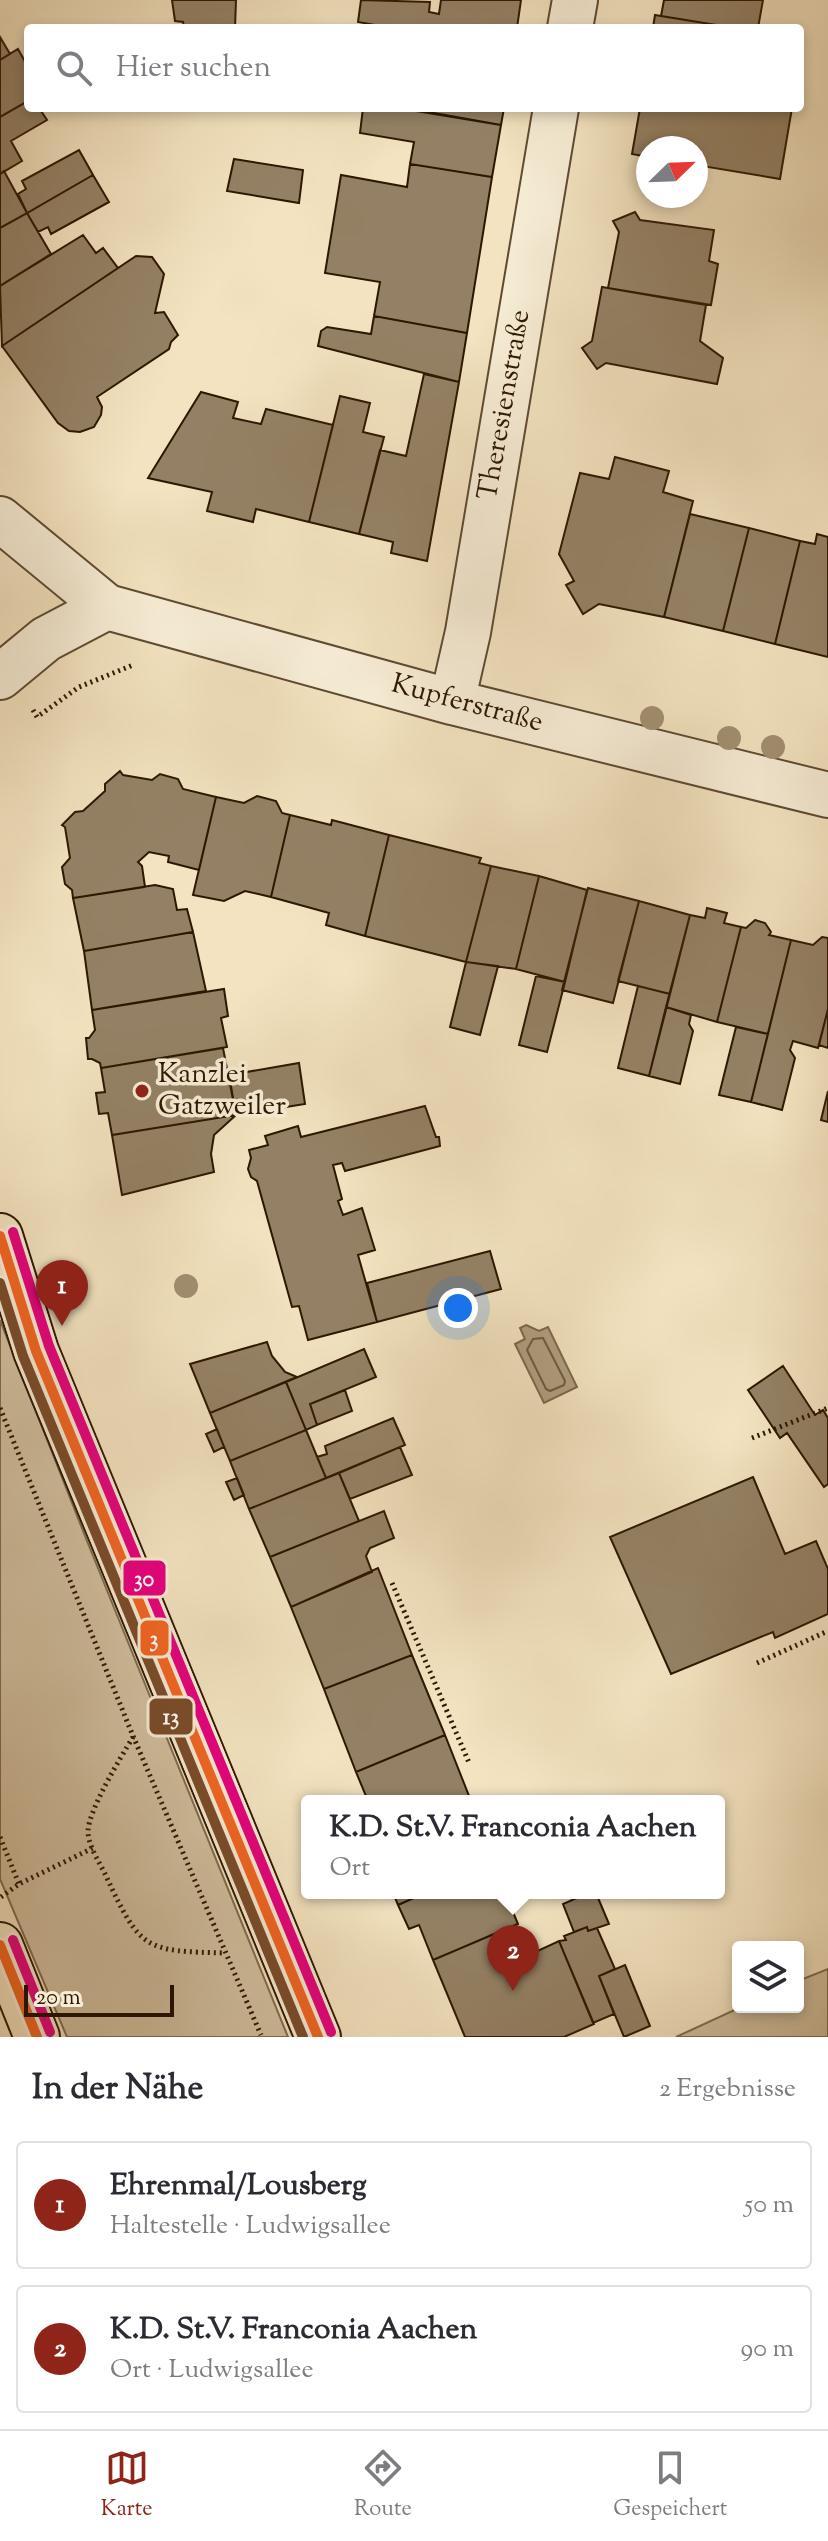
<!DOCTYPE html>
<html lang="de">
<meta charset="utf-8">
<style>
:root{--surface:#fff;--page:#f2f2f3;--text:#2b2b33;--muted:#7c7c81;--line:#e1e1e2;--accent:#8f2418}
body{margin:0;font-family:"Sorts Mill Goudy",serif;background:var(--page);color:var(--text)}
.controls{position:absolute;right:24px;bottom:24px;display:grid;overflow:hidden;border-radius:8px;box-shadow:0 4px 12px #0003}
.controls button{width:72px;height:72px;display:grid;place-items:center;padding:0;border:0;border-bottom:2px solid var(--line);background:var(--surface);color:var(--text);font:40px sans-serif}
.compass{position:absolute;left:636px;top:136px;width:72px;height:72px;border-radius:50%;background:var(--surface);box-shadow:0 4px 12px #0003;rotate:67deg}
.scale{position:absolute;left:24px;bottom:20px;width:150px;box-sizing:border-box;padding-left:8px;border:4px solid #2d1702;border-top:0;font-size:22px;line-height:28px;white-space:nowrap;color:#2d1702;-webkit-text-stroke:6px #f7edd6;paint-order:stroke}
.you{position:absolute;left:458px;top:1308px;width:28px;height:28px;margin:-20px;border:6px solid #fff;border-radius:50%;background:#1a73e8;box-shadow:0 0 0 12px #1a73e833}
.badge{display:grid;place-items:center;width:52px;height:52px;border-radius:50%;background:var(--accent);color:#fff;font-size:26px;font-weight:700}
.pin{position:absolute;translate:-50% -66px;filter:drop-shadow(0 2px 4px #0008)}
.pin::after{content:'';position:absolute;top:42px;width:28px;height:24px;background:inherit;clip-path:polygon(0 0,100% 0,50% 100%)}
.popup{position:absolute;left:301px;top:1795px;width:424px;height:104px;box-sizing:border-box;display:grid;place-content:center;border-radius:8px;background:var(--surface);filter:drop-shadow(0 2px 6px #0005);font-size:26px;white-space:nowrap;color:var(--muted)}
.popup b{font-size:30px;color:var(--text)}
.popup::after{content:'';position:absolute;left:50%;top:100%;margin-left:-16px;border:16px solid transparent;border-top-color:var(--surface)}
.list{margin:0;padding:0;list-style:none}
h2{display:flex;justify-content:space-between;align-items:center;height:104px;margin:0;padding:0 32px;font-size:34px}
h2 small{font-size:26px;font-weight:400;color:var(--muted)}
.list li{display:grid;grid-template-columns:52px 1fr auto;gap:24px;align-items:center;box-sizing:border-box;height:128px;margin:0 16px 16px;padding:0 16px;border:2px solid var(--line);border-radius:8px}
.list b{display:block;font-size:30px;white-space:nowrap}
.list p{margin:0;font-size:26px;white-space:nowrap;color:var(--muted)}
.list em{font-size:26px;font-style:normal;color:var(--muted)}
.icon{flex:none;width:44px;height:44px;fill:none;stroke:currentColor;stroke-width:2;stroke-linecap:round;stroke-linejoin:round}
.map{position:relative;flex:none;width:828px;height:2037px;overflow:hidden}
.search{position:absolute;background:var(--surface);box-shadow:0 4px 12px #0003;left:24px;right:24px;top:24px;height:88px;display:flex;align-items:center;gap:20px;box-sizing:border-box;padding:0 28px;border-radius:8px;color:var(--muted);font-size:30px}
.sheet{height:392px;background:var(--surface)}
nav{display:flex;justify-content:space-around;align-items:center;box-sizing:border-box;height:112px;border-top:2px solid var(--line);background:var(--surface);font-size:22px;color:var(--muted)}
nav a{display:grid;justify-items:center;gap:4px}
nav .on{color:var(--accent)}
.map>svg:first-child{display:block}
.green{fill:#d1c0a0;stroke:#7f6c51;stroke-width:2}
.water{fill:#b09e7f;stroke:#7c684d;stroke-width:2}
.lines{fill:none;stroke-linecap:round;stroke-linejoin:round}
.shore{stroke:#6e5a40;stroke-width:2}
.building{fill:#948165;stroke:#2d1702;stroke-width:2}
.minor-casing{stroke:#5e4a32;stroke-width:48}
.major-casing{stroke:#2d1702;stroke-width:48}
.path{stroke:#2d1702;stroke-width:5;stroke-dasharray:2 4;stroke-linecap:butt}
.minor{stroke:#f7edd6;stroke-width:44}
.major{stroke:#f3e3c0;stroke-width:44}
.bus-1-casing{stroke:#f7edd6;stroke-width:16}
.bus-2-casing{stroke:#f7edd6;stroke-width:16}
.bus-3-casing{stroke:#f7edd6;stroke-width:16}
.bus-1{stroke:#f26522;stroke-width:10}
.bus-2{stroke:#7a4b2a;stroke-width:10}
.bus-3{stroke:#e5007d;stroke-width:10}
.tree{fill:#a18f71}
.poi-dot{fill:#8f2418;stroke:#f7edd6;stroke-width:3}
.labels{text-anchor:middle;dominant-baseline:central;stroke-width:7;stroke-linejoin:round;paint-order:stroke}
.street-label{font-size:28px;fill:#2d1702;stroke:#f7edd6}
.poi-label{font-size:28px;fill:#2d1702;stroke:#f7edd6;text-anchor:start}
.line-badge{stroke:#f7edd6;stroke-width:3}
.badge-label{font-size:22px;text-anchor:middle;font-weight:bold;fill:#fff}
</style>
<div class="map">
<svg width="828" height="2037" viewBox="0 0 828 2037">
<rect width="100%" height="100%" fill="#f3e3c0"/>
<filter id="stains"><feTurbulence type="fractalNoise" baseFrequency=".0025" numOctaves="4"/><feColorMatrix values="0 0 0 0 .2 0 0 0 0 .09 0 0 0 0 .02 0 0 0 .5 -.17"/></filter>
<radialGradient id="worn" r=".72"><stop offset=".6" stop-color="#630" stop-opacity="0"/><stop offset="1" stop-color="#630" stop-opacity=".3"/></radialGradient>
<!-- green -->
<path class="green" d="M 0,1320 L 87,1541 L 288,2037 L 67,2037 L 0,1879 Z
M 828,1969 L 828,2037 L 676,2037 L 741,2007 L 798,2007 L 798,1981 Z"/>
<!-- water -->
<path class="water" d="M 526,1325 L 539,1331 L 548,1327 L 577,1387 L 544,1403 L 515,1344 L 525,1339 L 520,1328 Z"/>
<g class="lines">
<!-- shore -->
<path class="shore" d="M 543,1338 L 565,1381 L 564,1385 L 550,1391 L 546,1389 L 527,1350 L 533,1339 Z"/>
</g>
<!-- building -->
<path class="building" d="M 172,0 L 236,0 L 235,28 L 184,28 L 183,22 L 175,21 Z
M 361,0 L 430,2 L 429,12 L 439,14 L 441,0 L 521,0 L 517,28 L 392,28 L 358,22 Z
M 664,0 L 763,0 L 758,28 L 735,28 L 661,16 Z
M 655,15 L 661,16 L 735,28 L 653,28 Z
M 0,37 L 10,54 L 0,60 Z
M 18,49 L 28,67 L 28,101 L 0,117 L 0,60 Z
M 28,101 L 28,108 L 39,108 L 47,120 L 11,141 L 22,161 L 0,174 L 0,117 Z
M 363,108 L 398,108 L 501,125 L 492,177 L 410,164 L 414,142 L 360,133 Z
M 406,108 L 504,108 L 501,125 Z
M 640,108 L 792,108 L 780,179 L 696,165 L 696,148 L 648,148 L 648,157 L 632,154 Z
M 79,150 L 93,175 L 27,213 L 18,194 L 26,189 L 22,181 Z
M 234,159 L 303,170 L 299,203 L 227,191 Z
M 410,164 L 492,177 L 467,333 L 374,316 L 380,282 L 325,273 L 341,175 L 407,187 Z
M 4,171 L 27,213 L 0,228 L 0,174 Z
M 93,175 L 109,202 L 51,234 L 48,227 L 38,232 L 27,213 Z
M 635,212 L 640,220 L 714,230 L 709,261 L 718,264 L 711,305 L 608,288 L 619,232 L 613,221 Z
M 27,213 L 51,254 L 0,286 L 0,228 Z
M 83,235 L 96,253 L 103,248 L 118,268 L 2,346 L 0,286 Z
M 136,256 L 152,257 L 164,274 L 155,313 L 164,312 L 178,335 L 171,342 L 169,349 L 97,397 L 102,407 L 101,415 L 94,427 L 80,432 L 69,431 L 58,423 L 2,346 Z
M 602,287 L 706,305 L 700,341 L 723,358 L 717,384 L 606,363 L 597,369 L 582,348 L 592,341 Z
M 374,316 L 467,333 L 459,382 L 318,346 L 321,331 L 327,327 L 371,334 Z
M 424,374 L 459,382 L 427,561 L 391,553 L 393,542 L 359,534 L 380,450 L 406,456 Z
M 201,392 L 238,402 L 233,418 L 261,424 L 266,409 L 333,425 L 309,522 L 256,509 L 253,522 L 207,511 L 212,492 L 148,478 Z
M 340,396 L 370,403 L 363,432 L 384,437 L 359,534 L 309,522 Z
M 615,457 L 669,471 L 663,492 L 693,501 L 664,617 L 599,604 L 583,614 L 566,585 L 574,581 L 559,554 L 580,473 L 609,479 Z
M 690,514 L 749,528 L 723,631 L 664,617 Z
M 749,528 L 800,541 L 775,644 L 723,631 Z
M 817,534 L 828,537 L 828,657 L 775,644 L 800,541 L 815,544 Z
M 120,771 L 123,775 L 152,780 L 160,774 L 178,779 L 183,789 L 216,797 L 199,870 L 168,862 L 169,856 L 149,852 L 138,862 L 142,866 L 145,887 L 73,898 L 72,890 L 65,884 L 62,867 L 70,858 L 65,827 L 62,825 L 75,812 L 83,811 L 105,791 L 105,784 Z
M 257,796 L 276,801 L 282,813 L 290,815 L 271,897 L 245,891 L 224,901 L 193,895 L 216,797 L 244,803 Z
M 290,815 L 331,825 L 332,820 L 389,835 L 365,936 L 326,925 L 329,913 L 271,897 Z
M 389,835 L 481,858 L 479,863 L 491,866 L 466,962 L 365,936 Z
M 491,866 L 539,876 L 516,969 L 466,962 Z
M 539,876 L 587,890 L 565,982 L 516,969 Z
M 155,885 L 173,889 L 177,910 L 187,909 L 193,932 L 84,951 L 73,898 Z
M 588,888 L 639,901 L 613,1003 L 562,990 Z
M 639,901 L 690,915 L 670,994 L 618,981 Z
M 707,908 L 727,913 L 724,923 L 741,927 L 717,1022 L 666,1007 L 690,915 L 705,918 Z
M 755,920 L 765,923 L 771,932 L 769,935 L 791,940 L 768,1034 L 717,1022 L 741,927 L 746,928 Z
M 193,932 L 206,991 L 92,1010 L 84,951 Z
M 822,937 L 828,938 L 828,1009 L 818,1048 L 793,1041 L 790,1050 L 795,1058 L 782,1110 L 751,1102 L 791,940 L 813,945 Z
M 466,962 L 498,966 L 480,1035 L 450,1027 Z
M 536,976 L 565,982 L 547,1052 L 519,1045 Z
M 638,986 L 670,994 L 649,1076 L 618,1068 Z
M 224,989 L 228,1016 L 221,1018 L 227,1047 L 101,1068 L 100,1063 L 92,1059 L 88,1059 L 86,1038 L 89,1038 L 95,1030 L 92,1010 Z
M 666,1007 L 691,1015 L 689,1024 L 693,1031 L 680,1084 L 649,1076 Z
M 828,1009 L 828,1048 L 819,1045 Z
M 736,1027 L 768,1034 L 751,1102 L 719,1095 Z
M 223,1048 L 236,1115 L 112,1135 L 108,1113 L 99,1114 L 96,1093 L 105,1092 L 101,1068 Z
M 299,1063 L 305,1104 L 236,1115 L 229,1075 Z
M 828,1091 L 828,1122 L 821,1120 Z
M 425,1106 L 436,1137 L 439,1137 L 440,1146 L 345,1171 L 342,1163 L 333,1165 L 342,1199 L 338,1201 L 343,1215 L 362,1208 L 375,1250 L 358,1255 L 377,1322 L 308,1340 L 299,1306 L 292,1307 L 257,1181 L 251,1177 L 248,1169 L 251,1158 L 249,1150 L 268,1145 L 265,1136 L 298,1126 L 301,1137 Z
M 236,1115 L 214,1135 L 211,1154 L 214,1172 L 122,1195 L 112,1135 Z
M 490,1251 L 501,1289 L 377,1322 L 367,1283 Z
M 267,1342 L 272,1356 L 285,1372 L 297,1377 L 210,1413 L 190,1364 Z
M 364,1349 L 376,1377 L 310,1404 L 317,1425 L 306,1430 L 286,1382 Z
M 783,1366 L 815,1415 L 823,1410 L 828,1418 L 828,1484 L 824,1487 L 787,1433 L 780,1438 L 748,1390 Z
M 286,1382 L 306,1430 L 230,1461 L 210,1413 Z
M 345,1390 L 352,1411 L 317,1425 L 310,1404 Z
M 393,1418 L 405,1445 L 326,1478 L 317,1457 L 327,1454 L 325,1446 Z
M 217,1429 L 224,1447 L 214,1452 L 206,1434 Z
M 306,1430 L 326,1478 L 249,1509 L 230,1461 Z
M 400,1447 L 412,1475 L 350,1499 L 339,1473 Z
M 339,1473 L 359,1521 L 270,1557 L 249,1509 Z
M 753,1477 L 785,1554 L 816,1541 L 828,1569 L 828,1614 L 775,1638 L 773,1632 L 671,1674 L 610,1537 Z
M 237,1478 L 244,1495 L 234,1500 L 226,1482 Z
M 384,1511 L 394,1538 L 370,1548 L 366,1556 L 372,1572 L 291,1607 L 270,1557 Z
M 378,1568 L 412,1655 L 324,1689 L 291,1607 Z
M 412,1655 L 445,1735 L 356,1772 L 324,1689 Z
M 445,1735 L 471,1801 L 368,1801 L 356,1772 Z
M 393,1893 L 425,1893 L 398,1905 Z
M 425,1893 L 505,1893 L 518,1924 L 433,1960 L 419,1925 L 409,1929 L 398,1905 Z
M 588,1893 L 596,1893 L 609,1924 L 588,1931 L 587,1927 L 574,1932 L 563,1904 Z
M 515,1925 L 529,1955 L 559,1941 L 594,2024 L 564,2037 L 465,2037 L 433,1960 Z
M 587,1927 L 588,1931 L 597,1928 L 615,1969 L 599,1976 L 614,2014 L 593,2023 L 559,1941 L 566,1940 L 564,1936 Z
M 625,1965 L 650,2026 L 624,2037 L 599,1976 Z"/>
<g class="lines">
<!-- minor casing -->
<g class="minor-casing">
<path id="minor" d="M 570,28 L 575,0
M 0,519 L 107,607 L 452,702 L 828,795
M 0,677 L 46,639 L 107,607
M 452,702 L 468,632 L 556,108"/>
</g>
<!-- major casing -->
<g class="major-casing">
<path id="major" d="M 0,1236 L 36,1351 L 318,2037
M 0,1945 L 37,2037"/>
</g>
<!-- path -->
<path class="path" d="M 33,710 L 37,717 L 79,687 L 133,665
M 0,1408 L 133,1736 L 261,2035
M 752,1438 L 828,1408
M 392,1583 L 470,1765
M 757,1663 L 828,1631
M 133,1737 C 121,1757 89,1809 88,1831 C 88,1846 100,1863 106,1876 C 141,1951 145,1951 226,1953
M 0,1837 L 19,1884
M 1,1897 L 19,1884 L 93,1848"/>
<!-- minor -->
<use href="#minor" class="minor"/>
<!-- major -->
<use href="#major" class="major"/>
<!-- bus-1 casing -->
<g class="bus-1-casing">
<path id="bus-1" d="M 0,1236 L 36,1351 L 318,2037
M 0,1945 L 37,2037"/>
</g>
<!-- bus-2 casing -->
<g class="bus-2-casing">
<path id="bus-2" d="M 0,1283 L 23,1356 L 303,2037"/>
</g>
<!-- bus-3 casing -->
<g class="bus-3-casing">
<path id="bus-3" d="M 13,1232 L 49,1346 L 331,2032
M 13,1940 L 50,2032"/>
</g>
<!-- bus-1 -->
<use href="#bus-1" class="bus-1"/>
<!-- bus-2 -->
<use href="#bus-2" class="bus-2"/>
<!-- bus-3 -->
<use href="#bus-3" class="bus-3"/>
</g>
<!-- trees -->
<g class="tree">
<circle cx="652" cy="718" r="12"/>
<circle cx="729" cy="738" r="12"/>
<circle cx="773" cy="747" r="12"/>
<circle cx="186" cy="1286" r="12"/>
</g>
<!-- markers -->
<circle class="poi-dot" cx="142" cy="1091" r="8"/>
<g class="labels">
<!-- street labels -->
<g class="street-label">
<text transform="translate(505 405) rotate(-80)">Theresienstraße</text>
<text transform="translate(467 704) rotate(15)">Kupferstraße</text>
</g>
<!-- poi labels -->
<g class="poi-label">
<text x="158" y="1075">Kanzlei<tspan x="158" dy="32">Gatzweiler</tspan></text>
</g>
</g>
<g class="line-badge">
<rect x="122" y="1559" width="45" height="38" rx="8" fill="#e5007d"/>
<rect x="139" y="1619" width="31" height="38" rx="8" fill="#f26522"/>
<rect x="148" y="1697" width="46" height="39" rx="8" fill="#7a4b2a"/>
</g>
<g class="badge-label">
<text x="144" y="1586">30</text>
<text x="154" y="1646">3</text>
<text x="171" y="1724">13</text>
</g>
<rect width="100%" height="100%" filter="url(#stains)"/>
<rect width="100%" height="100%" fill="url(#worn)"/>
</svg>
<div class="controls">
<button><svg class="icon" aria-label="layers" viewBox="0 0 24 24"><path d="M12 4l9 5-9 5-9-5zM3 14l9 5 9-5"/></svg></button>
</div>
<svg class="compass" viewBox="-18 -18 36 36"><path d="M0-13l5 13h-10z" fill="#e53935"/><path d="M0 13l5-13h-10z" fill="#7c7c81"/></svg>
<div class="scale">20 m</div>
<div class="you"></div>
<div class="pin badge" style="left:62px;top:1326px">1</div>
<div class="pin badge" style="left:513px;top:1991px">2</div>
<div class="popup"><b>K.D. St.V. Franconia Aachen</b>Ort</div>
<div class="search"><svg class="icon" aria-label="search" viewBox="0 0 24 24"><circle cx="10" cy="10" r="6"/><path d="M15 15l6 6"/></svg>Hier suchen</div>
</div>
<section class="sheet">
<h2>In der Nähe<small>2 Ergebnisse</small></h2>
<ul class="list">
<li><span class="badge">1</span><div><b>Ehrenmal/Lousberg</b><p>Haltestelle · Ludwigsallee</p></div><em>50 m</em></li>
<li><span class="badge">2</span><div><b>K.D. St.V. Franconia Aachen</b><p>Ort · Ludwigsallee</p></div><em>90 m</em></li>
</ul>
</section>
<nav>
<a class="on"><svg class="icon" aria-label="map" viewBox="0 0 24 24"><path d="M3 6l6-2 6 2 6-2v14l-6 2-6-2-6 2zM9 4v14M15 6v14"/></svg>Karte</a>
<a><svg class="icon" aria-label="directions" viewBox="0 0 24 24"><path d="M12 3l9 9-9 9-9-9zM9 14v-3h6M13 9l2 2-2 2"/></svg>Route</a>
<a><svg class="icon" aria-label="saved" viewBox="0 0 24 24"><path d="M7 4h10v16l-5-4-5 4z"/></svg>Gespeichert</a>
</nav>
